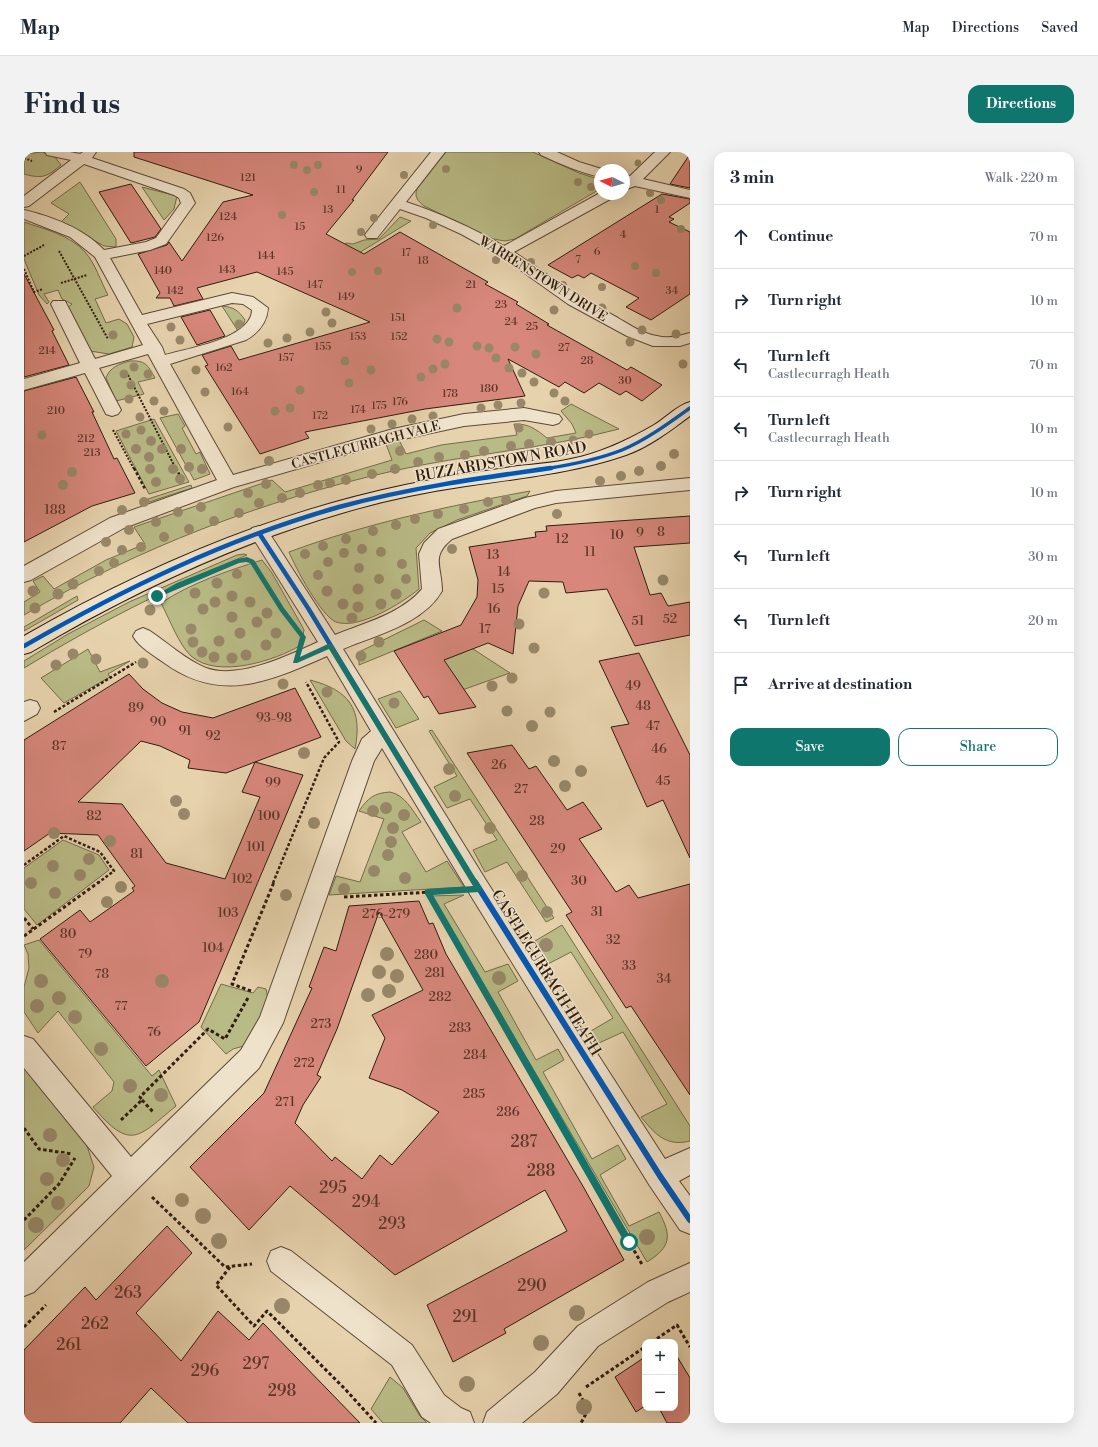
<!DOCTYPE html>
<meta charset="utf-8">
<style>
:root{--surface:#fff;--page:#f2f2f3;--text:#1f2937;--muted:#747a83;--line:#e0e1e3;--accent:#0f766e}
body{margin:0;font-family:"Libre Bodoni",serif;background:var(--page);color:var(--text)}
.controls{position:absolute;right:12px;bottom:12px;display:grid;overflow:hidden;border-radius:8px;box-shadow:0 4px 16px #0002}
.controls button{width:36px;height:36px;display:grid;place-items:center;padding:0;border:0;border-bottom:1px solid var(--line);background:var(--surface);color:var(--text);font:20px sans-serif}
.compass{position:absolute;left:570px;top:12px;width:36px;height:36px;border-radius:50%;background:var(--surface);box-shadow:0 4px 16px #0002;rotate:276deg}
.stop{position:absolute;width:12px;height:12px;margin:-9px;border:3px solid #0f766e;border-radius:50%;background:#fff}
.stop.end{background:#0f766e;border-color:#fff;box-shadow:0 1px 4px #0008}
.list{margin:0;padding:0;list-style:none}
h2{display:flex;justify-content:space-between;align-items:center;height:52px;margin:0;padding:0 16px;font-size:17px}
h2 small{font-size:13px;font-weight:400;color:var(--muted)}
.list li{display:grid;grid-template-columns:26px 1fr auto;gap:12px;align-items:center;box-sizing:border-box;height:64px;padding:0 16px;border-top:1px solid var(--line)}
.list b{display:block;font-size:15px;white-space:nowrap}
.list p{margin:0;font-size:13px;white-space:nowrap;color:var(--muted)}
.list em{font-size:13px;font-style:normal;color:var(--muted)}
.actions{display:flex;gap:8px;padding:12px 16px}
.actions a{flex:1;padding:9px 0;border:1px solid var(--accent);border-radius:12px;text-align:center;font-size:14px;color:var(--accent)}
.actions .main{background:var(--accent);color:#fff}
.icon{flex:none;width:22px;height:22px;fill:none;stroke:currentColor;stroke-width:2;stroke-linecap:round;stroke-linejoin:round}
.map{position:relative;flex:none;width:666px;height:1271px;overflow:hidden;border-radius:12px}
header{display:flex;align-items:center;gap:24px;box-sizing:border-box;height:56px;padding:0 20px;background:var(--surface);border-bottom:1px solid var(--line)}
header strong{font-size:19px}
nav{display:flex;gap:22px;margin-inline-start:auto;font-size:14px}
.intro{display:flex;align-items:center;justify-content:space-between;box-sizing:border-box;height:96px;padding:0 24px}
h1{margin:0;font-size:28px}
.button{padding:10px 18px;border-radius:12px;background:var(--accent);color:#fff;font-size:14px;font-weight:700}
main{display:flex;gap:24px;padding:0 24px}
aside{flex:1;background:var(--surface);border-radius:12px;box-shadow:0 4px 16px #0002}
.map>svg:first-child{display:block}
.green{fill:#b9bb86;stroke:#746c4a}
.building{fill:#d7877b;stroke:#2f1c0e;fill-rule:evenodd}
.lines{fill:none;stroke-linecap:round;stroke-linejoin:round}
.street-casing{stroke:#5d4a36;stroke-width:2}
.secondary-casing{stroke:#2f1c0e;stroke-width:2}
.path-far2{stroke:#2f1c0e;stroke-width:2;stroke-dasharray:2 1.5;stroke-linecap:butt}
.path-far1{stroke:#2f1c0e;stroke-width:2.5;stroke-dasharray:3 2;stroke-linecap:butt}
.path{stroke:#2f1c0e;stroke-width:3;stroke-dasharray:3.5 2.5;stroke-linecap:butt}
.street{fill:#efe2ca;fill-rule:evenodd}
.secondary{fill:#efe2ca;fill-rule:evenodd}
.cycleway-far2-casing{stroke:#efe2ca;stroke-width:5.5}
.cycleway-far1-casing{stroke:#efe2ca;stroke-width:7}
.cycleway-casing{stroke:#efe2ca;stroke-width:8}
.cycleway-far2{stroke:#0057b8;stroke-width:3.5}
.cycleway-far1{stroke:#0057b8;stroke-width:4.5}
.cycleway{stroke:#0057b8;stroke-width:6}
.tree{fill:#988869}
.route{fill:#0f766e}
.labels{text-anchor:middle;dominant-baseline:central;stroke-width:3;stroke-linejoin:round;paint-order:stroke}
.far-number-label{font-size:11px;fill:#593729}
.far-street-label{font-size:13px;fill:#2f1c0e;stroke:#efe2ca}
.number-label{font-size:13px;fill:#593729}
.street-label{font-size:15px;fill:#2f1c0e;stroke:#efe2ca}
.near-number-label{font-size:16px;fill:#593729}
</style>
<header>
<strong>Map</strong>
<nav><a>Map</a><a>Directions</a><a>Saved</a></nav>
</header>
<div class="intro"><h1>Find us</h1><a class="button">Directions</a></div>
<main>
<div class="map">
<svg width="666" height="1271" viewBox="0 0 666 1271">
<rect width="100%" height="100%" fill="#e6d2ad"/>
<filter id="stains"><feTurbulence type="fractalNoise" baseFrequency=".005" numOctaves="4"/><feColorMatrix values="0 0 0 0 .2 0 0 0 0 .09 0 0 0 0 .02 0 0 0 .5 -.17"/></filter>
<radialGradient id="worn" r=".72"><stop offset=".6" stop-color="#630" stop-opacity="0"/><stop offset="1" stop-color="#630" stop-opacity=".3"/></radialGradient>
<!-- green -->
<path class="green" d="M 18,0 L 31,5 L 37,13 C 23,25 18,27 0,22 L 0,2 Z
M 422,0 L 509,0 L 555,21 L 574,27 L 576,30 L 576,37 L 491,87 L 481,89 L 469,87 L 400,54 C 394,49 390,45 393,37 Z
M 56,30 L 92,87 L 92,95 L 80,94 L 37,70 L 45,62 L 27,51 Z
M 118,35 L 153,44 L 150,57 L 140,68 Z
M 376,65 L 387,69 L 330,104 L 316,98 L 322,91 L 329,92 L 340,88 L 355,87 Z
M 0,70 C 20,77 46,83 61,100 C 71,111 77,130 84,143 L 71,147 L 82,171 L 95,167 L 103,172 L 110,185 L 108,195 L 85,202 L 66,199 L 43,156 L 48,152 L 38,147 L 34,138 L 20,142 L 25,150 L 23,152 L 15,143 L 0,107 Z
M 198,154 C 210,155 215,159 221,168 L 218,176 L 214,179 Z
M 106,209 C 121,208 124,213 131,226 L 114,230 L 120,242 L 92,249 L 82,226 C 86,215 95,212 106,209 Z
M 547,252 L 595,277 C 520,297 444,302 369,319 C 240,348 114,396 0,463 L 0,450 L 16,440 L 9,429 L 19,424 L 30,437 L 82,408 L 121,392 L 110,375 L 248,328 L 261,340 L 368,308 L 362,292 L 375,288 L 382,302 L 417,293 L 493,283 L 490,272 C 504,271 513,278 523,286 L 552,281 L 548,272 L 537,259 Z
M 154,262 L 161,274 L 158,276 L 172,302 L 176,300 L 186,322 L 170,328 L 136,266 Z
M 130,267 L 165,330 L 125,342 L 92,279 Z
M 167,333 L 168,336 L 125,350 L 124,347 Z
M 506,339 L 503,344 L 433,368 L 406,381 L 392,396 L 395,437 C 378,451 335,478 312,470 C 297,464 271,415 265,400 C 343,371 425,354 506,339 Z
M 220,402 L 223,403 C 143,436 74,471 0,516 L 0,509 L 44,482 L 105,450 L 213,403 Z
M 238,408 L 248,421 L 278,474 L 280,478 L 277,493 C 251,509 193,527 167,504 C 155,493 145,466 137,451 C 167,431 203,419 238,408 Z
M 53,444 L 54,448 L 0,479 L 0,475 Z
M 400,468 L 418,479 L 335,513 L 335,500 Z
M 429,484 L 486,521 L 413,547 L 415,510 L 440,500 Z
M 64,497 L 76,520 L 106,509 L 84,522 L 86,525 L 40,551 L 17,526 Z
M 286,528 C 325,538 339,557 331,597 L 322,589 Z
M 376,539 L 395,567 L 372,576 L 354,547 Z
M 408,578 L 530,766 L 522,770 L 483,710 L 461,720 L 449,698 L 473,688 L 446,647 L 423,656 L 410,635 L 433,624 L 405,579 Z
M 366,640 C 381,643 388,658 397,670 L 378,680 L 402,720 L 423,709 L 440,735 L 305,743 L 312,724 L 336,730 L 360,667 L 335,659 C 344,646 350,641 366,640 Z
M 39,688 L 75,703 L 85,718 L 13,773 L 0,757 L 0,716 Z
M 440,743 L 420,752 L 461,820 L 484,812 L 494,829 L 474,840 L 512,908 L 534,897 L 540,908 L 519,920 L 568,1007 L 594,993 L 602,1007 L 576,1023 L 605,1074 L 635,1060 C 648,1084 647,1095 623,1110 L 407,744 Z
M 538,773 L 666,974 L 666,989 C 642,995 631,982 617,965 L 643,952 L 599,880 L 575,891 L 567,879 L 589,866 L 547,800 L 524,812 L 511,789 Z
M 15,788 L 128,924 L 135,918 L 152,954 C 113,986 107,999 69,955 L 88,939 L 90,930 L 34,859 L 14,881 L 0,860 L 0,835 L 5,816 L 4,802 L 0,793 Z
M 197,832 L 229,841 L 234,835 L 242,837 C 248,856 232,877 223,893 L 209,897 L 202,902 L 177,875 Z
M 0,914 L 61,988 L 70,1015 L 65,1034 L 0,1098 Z
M 366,1225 L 379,1236 L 396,1264 L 403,1271 L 359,1271 L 347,1257 Z"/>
<!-- building -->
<path class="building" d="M 110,0 L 364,0 L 328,48 L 330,48 L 302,82 L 340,102 L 376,80 L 464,130 L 461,132 L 494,150 L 492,152 L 525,172 L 523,173 L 603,218 L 607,215 L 638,233 L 618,249 L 602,239 L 596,243 L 575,231 L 560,241 L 541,230 L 535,235 L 484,207 L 501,244 L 401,257 L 281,280 L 285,286 L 236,302 L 181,214 L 184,213 L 178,203 L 207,194 L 215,208 L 346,170 L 233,120 L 173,136 L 179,147 L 150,154 L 146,146 L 132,146 L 136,141 L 114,102 L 143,93 L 145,90 L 158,109 L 199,50 L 229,43 L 110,5 Z
M 666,2 L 666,36 L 646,32 Z
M 107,32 L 137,77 L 131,85 L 107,91 L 75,40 Z
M 638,42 L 666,47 L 666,51 L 645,65 L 650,67 L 645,70 L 666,80 L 666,142 L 627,168 L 602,155 L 615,146 L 567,121 L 560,126 L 554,123 L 548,126 L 524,113 Z
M 0,122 L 30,178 L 28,179 L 45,213 L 0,225 Z
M 186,158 L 201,184 L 173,193 L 157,165 Z
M 52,225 L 70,260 L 68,260 L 90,307 L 93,306 L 111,341 L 68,354 L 0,390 L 0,239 Z
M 666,364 L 666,391 L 610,395 L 626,443 L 637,441 L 644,454 L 666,450 L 666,483 L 611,494 L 583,437 L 542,441 L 539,430 L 505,429 L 494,454 L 489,502 L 464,491 L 420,508 L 452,555 L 415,562 L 404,544 L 400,546 L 370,499 L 437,473 L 453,445 L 454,428 L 445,395 L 512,385 L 511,380 L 523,379 L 522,374 Z
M 615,501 L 666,603 L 666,706 L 639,648 L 623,655 L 587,575 L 605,572 L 575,509 Z
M 105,522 L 119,537 L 138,551 L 158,560 L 189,566 L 271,536 L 297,585 L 202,621 L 164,616 L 166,608 L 136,594 L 117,589 L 54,650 L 98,652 L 142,711 L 201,727 L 236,645 L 218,640 L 231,610 L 279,623 L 175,870 L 122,914 L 16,787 L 56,758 L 66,770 L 110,739 L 108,736 L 111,734 L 74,683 L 26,681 L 0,699 L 0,588 Z
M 488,593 L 505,617 L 512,614 L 543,658 L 559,650 L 578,677 L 555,687 L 592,740 L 605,733 L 614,746 L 666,732 L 666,943 L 607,854 L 602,856 L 542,763 L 548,760 L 443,601 Z
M 395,749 L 405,772 L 409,771 L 422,802 L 560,1036 L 600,1108 L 480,1177 L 482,1181 L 429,1210 L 403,1153 L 543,1079 L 521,1038 L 371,1123 L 266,1034 L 225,1078 L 166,1015 L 240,941 L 288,836 L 285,835 L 300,795 L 312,799 L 325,754 ZM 355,760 L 399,838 L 348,863 L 361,886 L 345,926 L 378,938 L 415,960 L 368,1013 L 356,1003 L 338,1027 L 311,1005 L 308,1009 L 271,971 L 279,953 L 297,925 L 293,923 L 313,877 Z
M 143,1074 L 168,1101 L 112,1161 L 157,1209 L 194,1159 L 225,1188 L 239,1171 L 336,1271 L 164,1271 L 127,1236 L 96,1271 L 0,1271 L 0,1198 L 61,1135 L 72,1148 Z
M 651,1201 L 666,1226 L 666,1271 L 643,1271 L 635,1256 L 651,1256 Z
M 621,1205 L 621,1254 L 612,1260 L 591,1225 Z"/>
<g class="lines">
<!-- street casing -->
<g class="street-casing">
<path id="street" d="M 21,0 L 46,0 L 56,2 L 59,0 L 72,0 L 68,6 L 160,37 L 166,41 L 171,51 L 142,92 L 126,98 L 86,106 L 118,163 L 208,141 L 229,145 L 244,156 C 243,171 234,181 222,188 L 146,212 L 209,323 L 369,277 L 440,262 L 500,256 L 535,263 L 538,267 L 535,271 L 529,273 L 500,268 L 440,274 L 370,289 L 210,335 L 100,376 L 7,428 L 0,430 L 0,414 L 86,366 L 193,328 L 124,202 L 75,216 L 97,258 L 94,262 L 88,264 L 82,262 L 61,221 L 0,238 L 0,227 L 56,211 L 27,152 L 29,149 L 41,149 L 71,207 L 119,193 L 71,105 L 46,85 L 0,67 L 0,58 C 29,65 59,76 80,98 L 122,90 L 132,86 L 157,51 L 155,46 L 150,43 L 60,12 L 5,54 L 0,55 L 0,44 L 47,8 L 23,3 ZM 208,151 L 219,152 L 228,158 C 227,187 164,196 141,203 L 138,195 L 123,172 Z
M 407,0 L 421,0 L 382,50 C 416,61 448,76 480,94 L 576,41 L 592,42 L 590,45 L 490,100 C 525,124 557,146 594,166 C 606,173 619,182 633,184 C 644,187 655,184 666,181 L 666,191 L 656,194 L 629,194 L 603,184 L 544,152 L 475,103 L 437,82 L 402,66 L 376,57 L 353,86 L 343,86 L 341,83 L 343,80 Z
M 515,0 L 533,0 L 555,10 L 581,18 L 576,18 L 576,25 C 555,20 536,12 517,3 Z
M 631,0 L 646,0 L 619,27 L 666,38 L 666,46 L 611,34 L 600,38 L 600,23 L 606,24 Z
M 666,326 L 666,338 L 532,351 L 511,356 L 428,387 C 406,405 418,414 418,439 C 399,472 352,483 319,497 L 463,730 L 641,1007 L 666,996 L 666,1023 L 655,1029 L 666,1044 L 666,1082 L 656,1078 L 626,1034 L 447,744 L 358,596 L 350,609 L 259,871 L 235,916 L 10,1140 L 0,1144 L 0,1110 L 88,1024 L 0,916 L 0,884 L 9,887 L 107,1005 L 217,898 L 236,865 L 328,609 L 338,587 L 347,579 L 303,504 C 244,530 196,552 139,510 C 129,503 115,495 109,484 L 112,479 L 119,476 L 126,479 C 144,491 162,508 182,516 C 215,528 265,503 294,490 L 226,381 L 228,376 L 235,374 L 242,376 L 311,483 C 340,471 377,462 398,437 L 395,402 L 400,391 L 414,377 L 501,346 L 532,339 Z
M 6,548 L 13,550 L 16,556 L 13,562 L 0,569 L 0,550 Z
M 257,1095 L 267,1099 L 388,1193 L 420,1243 L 437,1256 L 446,1260 L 450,1271 L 407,1271 L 398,1265 L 368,1213 L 247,1119 L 243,1109 L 247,1099 Z
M 666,1111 L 666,1140 L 644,1150 L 574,1194 L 533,1242 L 498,1271 L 459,1271 L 463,1260 L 511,1220 L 554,1174 L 624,1130 Z"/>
</g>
<!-- secondary casing -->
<g class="secondary-casing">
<path id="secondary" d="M 666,250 L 666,264 C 647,278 625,295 602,303 C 550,321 497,326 442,334 C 401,340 358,349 318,361 C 208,393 105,442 7,500 L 0,502 L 0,484 C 119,416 246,361 381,333 C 419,325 456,320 494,314 C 512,312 530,311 547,307 C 577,301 604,288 630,273 C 642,266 652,254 666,250 Z"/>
</g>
<!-- path-far2 -->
<path class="path-far2" d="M 0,6 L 8,9
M 35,99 L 84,187
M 0,104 L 20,93
M 0,117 L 10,140 L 19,137
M 37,131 L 63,123
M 104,223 L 152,317
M 89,278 L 110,317"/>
<!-- path-far1 -->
<path class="path-far1" d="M 110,316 L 121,337
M 152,316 L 156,324
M 30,560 L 112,510
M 0,713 L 40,684 L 76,700 L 90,719 L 74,731
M 249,731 L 300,606 L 315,590 L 282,530"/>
<!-- path -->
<path class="path" d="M 403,740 L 619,1114
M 320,745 L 425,739
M 0,766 L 9,777
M 0,784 L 75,730
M 227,839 L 208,832 L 250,730
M 118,948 L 130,961
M 97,968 L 118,948 L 116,945 L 184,877 L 201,887 L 225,844
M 0,976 L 15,997 L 48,1002
M 128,1045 L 201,1115 L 228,1112
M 0,1068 L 35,1032 L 51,1006
M 206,1115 L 192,1133 L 230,1174 L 243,1159 L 321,1237 L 352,1271
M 0,1175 L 22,1153
M 628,1190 L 653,1173 L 666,1195
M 562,1235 L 621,1195
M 555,1241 L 564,1258 L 557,1271"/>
<!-- street -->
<use href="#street" class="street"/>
<!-- secondary -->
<use href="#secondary" class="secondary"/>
<!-- cycleway-far2 casing -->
<g class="cycleway-far2-casing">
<path id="cycleway-far2" d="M 520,317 C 546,313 573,308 598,298 C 622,288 645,271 666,256"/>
</g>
<!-- cycleway-far1 casing -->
<g class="cycleway-far1-casing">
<path id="cycleway-far1" d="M 235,381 L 284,456 L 451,731
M 0,494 C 100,437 204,386 315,355 C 385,336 456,326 527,316"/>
</g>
<!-- cycleway casing -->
<g class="cycleway-casing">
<path id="cycleway" d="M 451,730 L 636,1024 L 666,1068"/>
</g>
<!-- cycleway-far2 -->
<use href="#cycleway-far2" class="cycleway-far2"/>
<!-- cycleway-far1 -->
<use href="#cycleway-far1" class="cycleway-far1"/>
<!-- cycleway -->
<use href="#cycleway" class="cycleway"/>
</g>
<!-- trees -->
<g class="tree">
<circle cx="614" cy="11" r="3.5"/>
<circle cx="270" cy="13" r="4"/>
<circle cx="294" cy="13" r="4"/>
<circle cx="422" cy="17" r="4"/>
<circle cx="283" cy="18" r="4"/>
<circle cx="380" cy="23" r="4"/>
<circle cx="554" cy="30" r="4"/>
<circle cx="567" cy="35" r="4"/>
<circle cx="290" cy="40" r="4"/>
<circle cx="626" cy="41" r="4"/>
<circle cx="637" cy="48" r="4"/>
<circle cx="258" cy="63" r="4"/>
<circle cx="350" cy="66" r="4"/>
<circle cx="409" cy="73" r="4"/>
<circle cx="657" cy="77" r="4"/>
<circle cx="337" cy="80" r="4"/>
<circle cx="472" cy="108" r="4"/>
<circle cx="507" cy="110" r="4"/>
<circle cx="611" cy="114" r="4"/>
<circle cx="354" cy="119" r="4"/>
<circle cx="328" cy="120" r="4"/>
<circle cx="632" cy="121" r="4"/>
<circle cx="539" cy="133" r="4"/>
<circle cx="578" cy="135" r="4"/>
<circle cx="433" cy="156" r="4.5"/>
<circle cx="578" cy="156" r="4.5"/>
<circle cx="530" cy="158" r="4.5"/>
<circle cx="302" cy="160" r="4.5"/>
<circle cx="308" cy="171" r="4.5"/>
<circle cx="215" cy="172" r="4.5"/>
<circle cx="147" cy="175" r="4.5"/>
<circle cx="618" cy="178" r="4.5"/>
<circle cx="286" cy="180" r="4.5"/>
<circle cx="652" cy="182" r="4.5"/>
<circle cx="89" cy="183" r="4.5"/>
<circle cx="263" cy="186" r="4.5"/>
<circle cx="413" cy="187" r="4.5"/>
<circle cx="156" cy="188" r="4.5"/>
<circle cx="425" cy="190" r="4.5"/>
<circle cx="606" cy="190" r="4.5"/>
<circle cx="244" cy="191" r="4.5"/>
<circle cx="453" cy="194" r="4.5"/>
<circle cx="491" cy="195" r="4.5"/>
<circle cx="465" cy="196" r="4.5"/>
<circle cx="512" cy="202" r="4.5"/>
<circle cx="472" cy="206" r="4.5"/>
<circle cx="321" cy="209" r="4.5"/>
<circle cx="421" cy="212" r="4.5"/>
<circle cx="659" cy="212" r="4.5"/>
<circle cx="110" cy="215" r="4.5"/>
<circle cx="485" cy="216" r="4.5"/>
<circle cx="409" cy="217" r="4.5"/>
<circle cx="172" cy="218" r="4.5"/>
<circle cx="347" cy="218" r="4.5"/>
<circle cx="498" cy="221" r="4.5"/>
<circle cx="100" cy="222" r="4.5"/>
<circle cx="124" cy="222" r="4.5"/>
<circle cx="397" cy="225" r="4.5"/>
<circle cx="510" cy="230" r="4.5"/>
<circle cx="325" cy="231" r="4.5"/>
<circle cx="107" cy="233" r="4.5"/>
<circle cx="276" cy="238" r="4.5"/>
<circle cx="181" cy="240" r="4.5"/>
<circle cx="530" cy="241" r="4.5"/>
<circle cx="105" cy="247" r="4.5"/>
<circle cx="130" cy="249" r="4.5"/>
<circle cx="541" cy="249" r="4.5"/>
<circle cx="497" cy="251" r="4.5"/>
<circle cx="474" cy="253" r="4.5"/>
<circle cx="266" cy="256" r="4.5"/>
<circle cx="457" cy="256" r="4.5"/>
<circle cx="140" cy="259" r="4.5"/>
<circle cx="251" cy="259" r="4.5"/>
<circle cx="409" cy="264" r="4.5"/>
<circle cx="116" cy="265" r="4.5"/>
<circle cx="388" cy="267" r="4.5"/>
<circle cx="368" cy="272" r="4.5"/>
<circle cx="204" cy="275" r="4.5"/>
<circle cx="495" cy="276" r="4.5"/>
<circle cx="347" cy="277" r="4.5"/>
<circle cx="117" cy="278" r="4.5"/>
<circle cx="102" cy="282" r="4.5"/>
<circle cx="565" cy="282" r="4.5"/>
<circle cx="18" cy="283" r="4.5"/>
<circle cx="549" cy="288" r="4.5"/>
<circle cx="127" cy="289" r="5"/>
<circle cx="527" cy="290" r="5"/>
<circle cx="505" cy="292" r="5"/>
<circle cx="487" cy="294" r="5"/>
<circle cx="112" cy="297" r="5"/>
<circle cx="138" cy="297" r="5"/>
<circle cx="157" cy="297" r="5"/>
<circle cx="376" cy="299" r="5"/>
<circle cx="460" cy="299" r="5"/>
<circle cx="650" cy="302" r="5"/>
<circle cx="441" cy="303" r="5"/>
<circle cx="125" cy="305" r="5"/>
<circle cx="415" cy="305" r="5"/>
<circle cx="245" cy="309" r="5"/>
<circle cx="394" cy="310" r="5"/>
<circle cx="637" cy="314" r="5"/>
<circle cx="165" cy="315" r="5"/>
<circle cx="126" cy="317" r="5"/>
<circle cx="149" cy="317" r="5"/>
<circle cx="178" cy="317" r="5"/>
<circle cx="371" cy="317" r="5"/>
<circle cx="615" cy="319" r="5"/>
<circle cx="48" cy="320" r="5"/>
<circle cx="348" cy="322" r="5"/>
<circle cx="597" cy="324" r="5"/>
<circle cx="156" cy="327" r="5"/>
<circle cx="322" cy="328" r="5"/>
<circle cx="576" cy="329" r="5"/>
<circle cx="132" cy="330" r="5"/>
<circle cx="306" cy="331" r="5"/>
<circle cx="242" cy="332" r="5"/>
<circle cx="39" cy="333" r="5"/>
<circle cx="294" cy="333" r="5"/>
<circle cx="224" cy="341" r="5"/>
<circle cx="276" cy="341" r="5"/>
<circle cx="258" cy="346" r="5"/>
<circle cx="482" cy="348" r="5"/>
<circle cx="120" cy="350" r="5"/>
<circle cx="464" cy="350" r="5"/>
<circle cx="235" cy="351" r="5"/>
<circle cx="177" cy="355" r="5"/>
<circle cx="440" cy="357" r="5"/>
<circle cx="98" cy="358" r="5"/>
<circle cx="154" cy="360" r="5"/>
<circle cx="215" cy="361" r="5"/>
<circle cx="414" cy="362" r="5"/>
<circle cx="533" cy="362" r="5"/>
<circle cx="391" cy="367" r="5"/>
<circle cx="190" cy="369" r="5"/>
<circle cx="132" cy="370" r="5"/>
<circle cx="372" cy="373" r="5"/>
<circle cx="165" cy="377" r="5"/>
<circle cx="105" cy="378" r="5"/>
<circle cx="349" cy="379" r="5"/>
<circle cx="140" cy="385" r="5"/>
<circle cx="322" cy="387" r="5"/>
<circle cx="82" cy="390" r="5"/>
<circle cx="299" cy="394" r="5"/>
<circle cx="117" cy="395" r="5"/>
<circle cx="338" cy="397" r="5"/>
<circle cx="428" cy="397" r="5"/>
<circle cx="98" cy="398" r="5"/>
<circle cx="357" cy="400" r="5"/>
<circle cx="320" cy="401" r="5"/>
<circle cx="281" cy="402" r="5"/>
<circle cx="304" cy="410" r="5"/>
<circle cx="90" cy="411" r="5"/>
<circle cx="378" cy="412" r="5"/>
<circle cx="335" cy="416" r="5"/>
<circle cx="75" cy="419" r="5"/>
<circle cx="213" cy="422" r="5"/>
<circle cx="294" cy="423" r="5"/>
<circle cx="355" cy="427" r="5"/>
<circle cx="382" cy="427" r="5"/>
<circle cx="639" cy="428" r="5.5"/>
<circle cx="193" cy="431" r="5.5"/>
<circle cx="49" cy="432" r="5.5"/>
<circle cx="334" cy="437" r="5.5"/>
<circle cx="9" cy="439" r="5.5"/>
<circle cx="303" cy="439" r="5.5"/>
<circle cx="171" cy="441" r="5.5"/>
<circle cx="520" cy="441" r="5.5"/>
<circle cx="34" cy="442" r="5.5"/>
<circle cx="372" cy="442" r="5.5"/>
<circle cx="208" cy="444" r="5.5"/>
<circle cx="191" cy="450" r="5.5"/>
<circle cx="226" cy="450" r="5.5"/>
<circle cx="319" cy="452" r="5.5"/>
<circle cx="357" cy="452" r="5.5"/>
<circle cx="334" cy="455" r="5.5"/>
<circle cx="11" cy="456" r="5.5"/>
<circle cx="179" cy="457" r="5.5"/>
<circle cx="126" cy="458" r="5.5"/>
<circle cx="243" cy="461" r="5.5"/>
<circle cx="208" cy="465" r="5.5"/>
<circle cx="328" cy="466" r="5.5"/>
<circle cx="233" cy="470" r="5.5"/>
<circle cx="495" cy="472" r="5.5"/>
<circle cx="167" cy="477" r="5.5"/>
<circle cx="216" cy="481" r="5.5"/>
<circle cx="252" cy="481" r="5.5"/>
<circle cx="195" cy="489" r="5.5"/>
<circle cx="169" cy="490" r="5.5"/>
<circle cx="355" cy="490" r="5.5"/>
<circle cx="242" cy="493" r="5.5"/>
<circle cx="510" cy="496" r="5.5"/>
<circle cx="178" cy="500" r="5.5"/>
<circle cx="49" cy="502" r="5.5"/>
<circle cx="222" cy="503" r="5.5"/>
<circle cx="337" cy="504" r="5.5"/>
<circle cx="190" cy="505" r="5.5"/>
<circle cx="208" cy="506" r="5.5"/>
<circle cx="72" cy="507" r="5.5"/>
<circle cx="119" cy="511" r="5.5"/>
<circle cx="32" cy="513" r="5.5"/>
<circle cx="488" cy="526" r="5.5"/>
<circle cx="259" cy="532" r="5.5"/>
<circle cx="468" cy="534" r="5.5"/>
<circle cx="303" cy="540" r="5.5"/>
<circle cx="370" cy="551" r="5.5"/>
<circle cx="483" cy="559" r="5.5"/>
<circle cx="526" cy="560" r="5.5"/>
<circle cx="508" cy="574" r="6"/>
<circle cx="280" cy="601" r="6"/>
<circle cx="530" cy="609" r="6"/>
<circle cx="425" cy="617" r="6"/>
<circle cx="557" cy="619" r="6"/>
<circle cx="541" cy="634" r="6"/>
<circle cx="431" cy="644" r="6"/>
<circle cx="152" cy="649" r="6"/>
<circle cx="362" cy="656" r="6"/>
<circle cx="349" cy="659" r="6"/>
<circle cx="160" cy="662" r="6"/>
<circle cx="380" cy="663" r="6"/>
<circle cx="290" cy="671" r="6"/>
<circle cx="369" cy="676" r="6"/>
<circle cx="466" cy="676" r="6"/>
<circle cx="30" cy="681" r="6"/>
<circle cx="86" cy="689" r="6"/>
<circle cx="367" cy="690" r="6"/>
<circle cx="364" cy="703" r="6"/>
<circle cx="65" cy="707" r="6"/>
<circle cx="29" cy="714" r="6"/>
<circle cx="350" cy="719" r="6"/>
<circle cx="56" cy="723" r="6"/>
<circle cx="498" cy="724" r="6"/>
<circle cx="381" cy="726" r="6"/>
<circle cx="7" cy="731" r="6"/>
<circle cx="97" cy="735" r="6"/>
<circle cx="320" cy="737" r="6"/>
<circle cx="31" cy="741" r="6"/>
<circle cx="262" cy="743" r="6"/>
<circle cx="83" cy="750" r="6"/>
<circle cx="523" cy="760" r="6"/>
<circle cx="522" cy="793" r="7"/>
<circle cx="363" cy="802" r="7"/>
<circle cx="355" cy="820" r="7"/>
<circle cx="373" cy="824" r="7"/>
<circle cx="475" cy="826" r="7"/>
<circle cx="17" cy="829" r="7"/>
<circle cx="138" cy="829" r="7"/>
<circle cx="365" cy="839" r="7"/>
<circle cx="344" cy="843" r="7"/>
<circle cx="35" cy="846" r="7"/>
<circle cx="13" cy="854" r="7"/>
<circle cx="51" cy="865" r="7"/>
<circle cx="77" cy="897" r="7"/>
<circle cx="106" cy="934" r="7"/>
<circle cx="137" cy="943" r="7"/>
<circle cx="26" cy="983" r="7"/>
<circle cx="39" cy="1008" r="7"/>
<circle cx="23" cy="1027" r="7"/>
<circle cx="158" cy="1048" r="7"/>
<circle cx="34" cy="1051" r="7"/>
<circle cx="179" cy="1064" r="8"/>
<circle cx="12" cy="1073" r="8"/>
<circle cx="623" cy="1085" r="8"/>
<circle cx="195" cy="1089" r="8"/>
<circle cx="258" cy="1154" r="8"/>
<circle cx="553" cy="1161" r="8"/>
<circle cx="517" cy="1191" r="8"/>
<circle cx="443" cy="1232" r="8"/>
<circle cx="560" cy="1255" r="8"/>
</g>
<!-- route -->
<path class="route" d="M 223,405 L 230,408 L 260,456 L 282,485 L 276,505 L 304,492 L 308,492 L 457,735 L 458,737 L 455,740 L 409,743 L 608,1088 L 608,1093 L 602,1093 L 401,742 L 401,738 L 403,737 L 449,734 L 305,497 L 273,511 L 269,511 L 276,485 L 256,459 L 226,411 L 222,410 L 215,411 L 135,445 L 130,444 L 153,431 L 213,407 Z"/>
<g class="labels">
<!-- far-number labels -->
<g class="far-number-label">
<text x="335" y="18">9</text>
<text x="224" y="26">121</text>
<text x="317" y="38">11</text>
<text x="304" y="58">13</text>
<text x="633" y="58">1</text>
<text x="204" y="65">124</text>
<text x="276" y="75">15</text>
<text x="599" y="83">4</text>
<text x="191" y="86">126</text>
<text x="573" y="100">6</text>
<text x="382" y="101">17</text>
<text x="242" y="104">144</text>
<text x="554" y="108">7</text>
<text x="399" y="109">18</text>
<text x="203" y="118">143</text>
<text x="139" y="119">140</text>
<text x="261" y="120">145</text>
<text x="291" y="133">147</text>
<text x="447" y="133">21</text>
<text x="151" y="139">142</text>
<text x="648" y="139">34</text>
<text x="322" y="145">149</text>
<text x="477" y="153">23</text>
<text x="374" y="166">151</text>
<text x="487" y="170">24</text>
<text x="508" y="175">25</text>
<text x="334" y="185">153</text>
<text x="375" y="185">152</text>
<text x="299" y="195">155</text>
<text x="540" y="196">27</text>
<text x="23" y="199">214</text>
<text x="262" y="206">157</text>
<text x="563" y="209">28</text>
<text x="200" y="216">162</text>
<text x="601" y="229">30</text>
<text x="465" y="237">180</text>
<text x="216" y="240">164</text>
<text x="426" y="242">178</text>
<text x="376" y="250">176</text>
<text x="355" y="254">175</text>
<text x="334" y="258">174</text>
<text x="32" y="259">210</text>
<text x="296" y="264">172</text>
<text x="62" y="287">212</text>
<text x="68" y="301">213</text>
</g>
<!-- far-street labels -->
<g class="far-street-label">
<text transform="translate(519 127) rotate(32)">WARRENSTOWN DRIVE</text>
<text transform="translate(342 293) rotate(-15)">CASTLECURRAGH VALE</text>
</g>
<!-- number labels -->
<g class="number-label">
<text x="31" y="358">188</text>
<text x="637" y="380">8</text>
<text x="616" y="381">9</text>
<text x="593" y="383">10</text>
<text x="538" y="387">12</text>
<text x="566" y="400">11</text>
<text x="469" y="403">13</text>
<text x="480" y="420">14</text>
<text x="474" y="437">15</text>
<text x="470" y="457">16</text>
<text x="646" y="467">52</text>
<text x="614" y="469">51</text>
<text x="461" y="477">17</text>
<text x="609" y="534">49</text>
<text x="619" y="554">48</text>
<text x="112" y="556">89</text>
<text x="250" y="566">93-98</text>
<text x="134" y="570">90</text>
<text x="629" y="574">47</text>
<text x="161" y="579">91</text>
<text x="189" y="584">92</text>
<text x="35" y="594">87</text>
<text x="635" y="597">46</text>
<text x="475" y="613">26</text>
<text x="639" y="629">45</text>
<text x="249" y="631">99</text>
<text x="497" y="637">27</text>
<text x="70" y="664">82</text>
<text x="245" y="664">100</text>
<text x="513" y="669">28</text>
<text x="232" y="695">101</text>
<text x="534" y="697">29</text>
<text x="113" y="702">81</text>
<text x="218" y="727">102</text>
<text x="555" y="729">30</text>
<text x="573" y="760">31</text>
<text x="204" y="761">103</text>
<text x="362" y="762">276-279</text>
<text x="44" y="782">80</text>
<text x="589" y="788">32</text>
<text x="189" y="796">104</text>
<text x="61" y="802">79</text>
<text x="402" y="803">280</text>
<text x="605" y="814">33</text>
<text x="411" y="821">281</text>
<text x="78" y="822">78</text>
<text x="640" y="827">34</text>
<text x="416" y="845">282</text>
<text x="97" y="854">77</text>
<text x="297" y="872">273</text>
<text x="436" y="876">283</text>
<text x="130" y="880">76</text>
<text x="451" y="903">284</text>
<text x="280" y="911">272</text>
<text x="450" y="942">285</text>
<text x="261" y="950">271</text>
<text x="484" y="960">286</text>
</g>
<!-- street labels -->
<g class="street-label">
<text transform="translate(477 310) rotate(-10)">BUZZARDSTOWN ROAD</text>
<text transform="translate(522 821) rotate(58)">CASTLECURRAGH HEATH</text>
</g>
<!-- near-number labels -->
<g class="near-number-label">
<text x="500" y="990">287</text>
<text x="517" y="1019">288</text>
<text x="309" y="1036">295</text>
<text x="342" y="1050">294</text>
<text x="368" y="1072">293</text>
<text x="508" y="1134">290</text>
<text x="104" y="1141">263</text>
<text x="441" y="1165">291</text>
<text x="71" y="1172">262</text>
<text x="45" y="1193">261</text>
<text x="232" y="1212">297</text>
<text x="181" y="1219">296</text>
<text x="258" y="1239">298</text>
</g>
</g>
<rect width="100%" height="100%" filter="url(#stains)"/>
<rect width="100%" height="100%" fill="url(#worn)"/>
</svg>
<div class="controls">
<button>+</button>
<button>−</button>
</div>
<svg class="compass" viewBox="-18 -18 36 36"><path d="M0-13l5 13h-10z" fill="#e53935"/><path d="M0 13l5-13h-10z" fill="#747a83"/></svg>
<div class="stop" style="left:605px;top:1090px"></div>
<div class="stop end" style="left:133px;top:444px"></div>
</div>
<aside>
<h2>3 min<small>Walk · 220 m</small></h2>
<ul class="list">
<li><svg class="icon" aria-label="ahead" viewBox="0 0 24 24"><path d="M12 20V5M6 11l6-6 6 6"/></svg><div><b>Continue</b></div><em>70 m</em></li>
<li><svg class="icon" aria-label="right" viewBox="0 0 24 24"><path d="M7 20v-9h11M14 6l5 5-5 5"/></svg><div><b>Turn right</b></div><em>10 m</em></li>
<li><svg class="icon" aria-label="left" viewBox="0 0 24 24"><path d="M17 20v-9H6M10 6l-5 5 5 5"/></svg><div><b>Turn left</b><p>Castlecurragh Heath</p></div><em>70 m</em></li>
<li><svg class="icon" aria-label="left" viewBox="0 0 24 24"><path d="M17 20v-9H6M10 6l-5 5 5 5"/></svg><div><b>Turn left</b><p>Castlecurragh Heath</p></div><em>10 m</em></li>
<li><svg class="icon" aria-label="right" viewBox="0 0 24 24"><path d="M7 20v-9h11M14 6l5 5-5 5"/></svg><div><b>Turn right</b></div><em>10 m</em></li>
<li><svg class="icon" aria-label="left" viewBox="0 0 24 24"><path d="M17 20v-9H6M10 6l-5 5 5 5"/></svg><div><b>Turn left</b></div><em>30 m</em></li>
<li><svg class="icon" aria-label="left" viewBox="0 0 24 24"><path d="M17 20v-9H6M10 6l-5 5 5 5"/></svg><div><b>Turn left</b></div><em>20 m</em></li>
<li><svg class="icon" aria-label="arrive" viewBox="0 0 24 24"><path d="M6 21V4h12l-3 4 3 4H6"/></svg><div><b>Arrive at destination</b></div></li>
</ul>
<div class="actions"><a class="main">Save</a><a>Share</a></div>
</aside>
</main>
